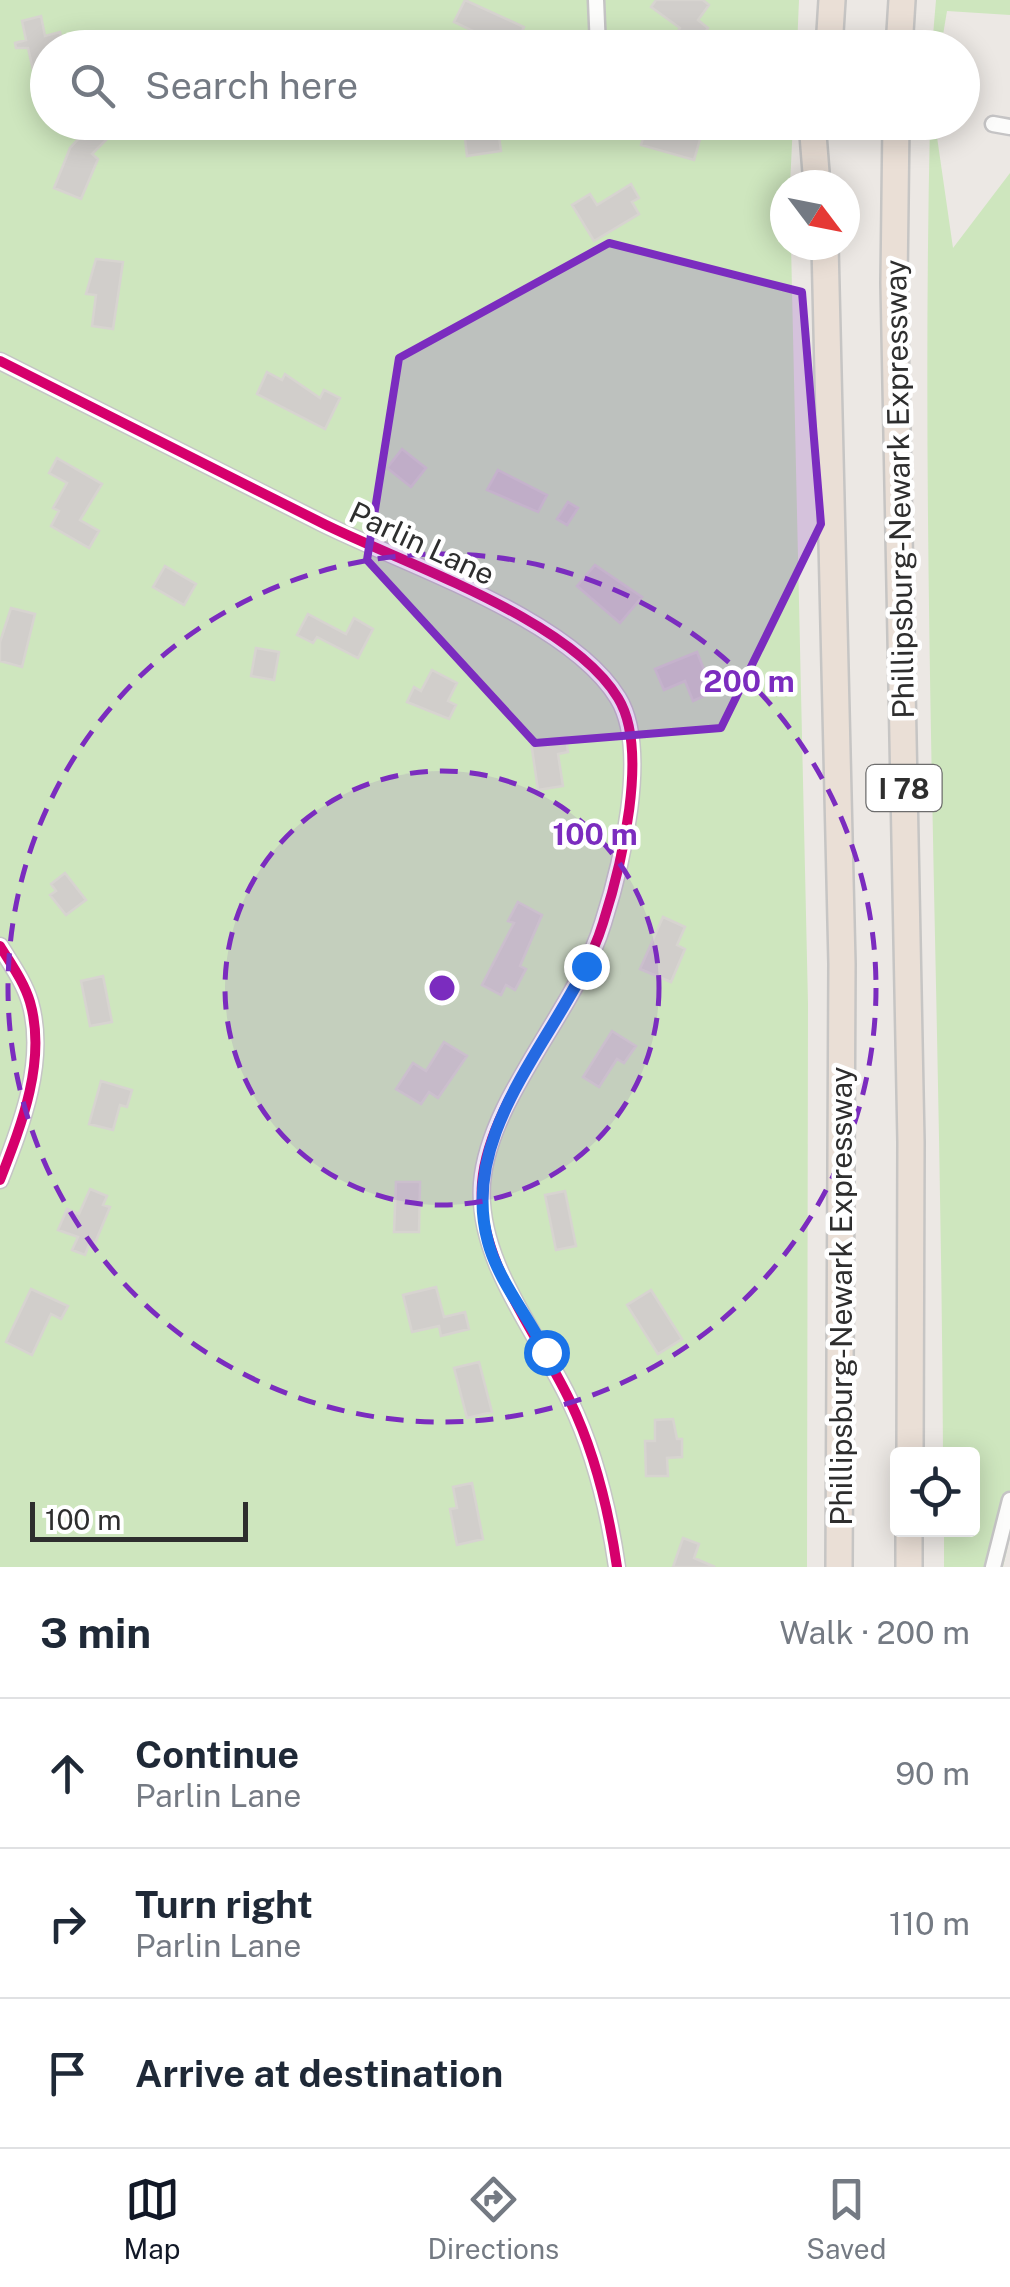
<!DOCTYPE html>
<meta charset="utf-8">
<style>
:root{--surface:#fff;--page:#f6f6f7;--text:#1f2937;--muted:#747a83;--line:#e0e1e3;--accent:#111827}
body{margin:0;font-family:"Public Sans",sans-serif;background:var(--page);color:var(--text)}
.controls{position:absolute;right:30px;bottom:30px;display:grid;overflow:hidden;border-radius:10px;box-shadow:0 5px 25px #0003}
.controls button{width:90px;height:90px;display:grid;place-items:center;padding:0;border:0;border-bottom:2px solid var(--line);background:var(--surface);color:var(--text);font:50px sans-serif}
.compass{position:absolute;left:770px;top:170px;width:90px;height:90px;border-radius:50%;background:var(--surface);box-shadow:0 5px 25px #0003;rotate:122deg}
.scale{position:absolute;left:30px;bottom:25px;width:218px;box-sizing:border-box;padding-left:10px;border:5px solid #2e2e2e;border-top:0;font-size:28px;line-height:35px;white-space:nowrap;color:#2e2e2e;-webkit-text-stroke:8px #fff;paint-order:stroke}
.stop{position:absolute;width:30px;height:30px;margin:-22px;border:8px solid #1a73e8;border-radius:50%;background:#fff}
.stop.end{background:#1a73e8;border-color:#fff;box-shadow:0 2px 10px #0008}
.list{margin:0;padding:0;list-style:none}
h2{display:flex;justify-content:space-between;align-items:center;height:130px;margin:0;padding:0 40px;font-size:42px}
h2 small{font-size:32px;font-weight:400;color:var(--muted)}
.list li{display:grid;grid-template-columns:65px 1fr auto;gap:30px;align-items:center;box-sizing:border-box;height:150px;padding:0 40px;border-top:2px solid var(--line)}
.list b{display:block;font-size:38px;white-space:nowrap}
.list p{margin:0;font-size:32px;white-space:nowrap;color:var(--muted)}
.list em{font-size:32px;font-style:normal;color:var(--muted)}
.icon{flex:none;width:55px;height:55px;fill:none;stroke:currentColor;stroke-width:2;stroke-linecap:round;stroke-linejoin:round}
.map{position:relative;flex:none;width:1010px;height:1567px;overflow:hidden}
.search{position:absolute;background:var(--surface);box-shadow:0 5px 25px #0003;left:30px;right:30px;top:30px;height:110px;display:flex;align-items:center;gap:25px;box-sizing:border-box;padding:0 35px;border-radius:55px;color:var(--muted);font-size:38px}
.sheet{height:580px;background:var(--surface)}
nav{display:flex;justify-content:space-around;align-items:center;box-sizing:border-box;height:140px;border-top:2px solid var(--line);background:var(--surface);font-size:28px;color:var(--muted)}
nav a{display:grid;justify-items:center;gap:5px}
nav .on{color:var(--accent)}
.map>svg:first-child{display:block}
.green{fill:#cee6be}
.building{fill:#d1cecb;stroke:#d7d4d0;stroke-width:2.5}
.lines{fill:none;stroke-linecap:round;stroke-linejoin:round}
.street-casing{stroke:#c5c4c5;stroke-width:19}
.highway-casing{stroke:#c6c5c4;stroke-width:30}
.street{stroke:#fcfcfb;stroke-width:14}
.highway{stroke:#eadfd6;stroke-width:25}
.cycleway-casing{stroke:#fff;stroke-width:16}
.cycleway{stroke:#d6006c;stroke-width:10}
.route{stroke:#1a73e8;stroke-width:12}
.marked{fill:#7b2cbf;fill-opacity:0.2;stroke:#7b2cbf;stroke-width:8;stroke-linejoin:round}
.ring{fill:none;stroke:#7b2cbf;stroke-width:5;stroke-dasharray:18 12}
.labels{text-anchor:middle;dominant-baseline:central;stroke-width:9;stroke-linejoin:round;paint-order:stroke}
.shield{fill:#fff;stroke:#6d6d6d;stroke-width:2.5}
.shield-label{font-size:28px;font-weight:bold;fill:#2e2e2e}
.street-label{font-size:30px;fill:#2e2e2e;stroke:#fff}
.centre{fill:#7b2cbf;stroke:#fff;stroke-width:5}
.ring-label{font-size:30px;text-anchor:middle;font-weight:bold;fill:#7b2cbf;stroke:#fff;stroke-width:9;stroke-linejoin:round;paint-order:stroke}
</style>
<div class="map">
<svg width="1010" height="1567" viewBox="0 0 1010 1567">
<rect width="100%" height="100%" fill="#ece8e4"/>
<!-- green -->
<path class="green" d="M 0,0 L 799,0 L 797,47 L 48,48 L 48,122 L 793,123 L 790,185 L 785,185 L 785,245 L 791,245 L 808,1004 L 807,1567 L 0,1567 Z
M 936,0 L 1010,0 L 1010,15 L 947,11 L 941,47 L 932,47 Z
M 930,123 L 935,123 L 953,248 L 1010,173 L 1010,1537 L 1003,1567 L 944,1567 L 944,1530 L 972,1530 L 972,1454 L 943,1454 C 941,1011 920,566 930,123 Z"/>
<!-- building -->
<path class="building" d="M 465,0 L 524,27 L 518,39 L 509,35 L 504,46 L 454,22 Z
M 656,0 L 703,0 L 709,5 L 698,20 L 708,28 L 695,48 L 666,48 L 680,28 L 651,7 Z
M 41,16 L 45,36 L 60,32 L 64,48 L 48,48 L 48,81 L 36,83 L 28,48 L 16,48 L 15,43 L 26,40 L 22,21 Z
M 94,122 L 106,122 L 115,131 L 92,154 L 98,159 L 81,199 L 54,188 L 70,148 Z
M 463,122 L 497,122 L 501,151 L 467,156 Z
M 674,122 L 705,122 L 694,160 L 641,145 L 646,129 L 670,137 Z
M 631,184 L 639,198 L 632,202 L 639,214 L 594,241 L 572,205 L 590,194 L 597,205 Z
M 96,259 L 123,262 L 113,329 L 92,326 L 96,295 L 86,294 Z
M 267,372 L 282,380 L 285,374 L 320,398 L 324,390 L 340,398 L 325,429 L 257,394 Z
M 402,449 L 426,468 L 411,487 L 387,468 Z
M 57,458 L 102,484 L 80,520 L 99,531 L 89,548 L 51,526 L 59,511 L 53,508 L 67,483 L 49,473 Z
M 498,470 L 547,495 L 538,512 L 487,490 Z
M 568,502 L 578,508 L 567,525 L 557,519 Z
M 595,565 L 642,597 L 620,623 L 577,586 Z
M 165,566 L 196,584 L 184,605 L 153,587 Z
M 11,608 L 35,614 L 22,667 L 0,661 L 0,642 Z
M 308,614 L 346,634 L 354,618 L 373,629 L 358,658 L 317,637 L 313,643 L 297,635 Z
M 256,648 L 279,652 L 274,680 L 251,676 Z
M 697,652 L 713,692 L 693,701 L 685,681 L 664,690 L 655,669 Z
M 432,670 L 457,683 L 448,701 L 456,705 L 449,719 L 407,702 L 414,687 L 421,691 Z
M 566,737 L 568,752 L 558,754 L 563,786 L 538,790 L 531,742 Z
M 65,873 L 86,900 L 66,915 L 50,895 L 56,891 L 51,884 Z
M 518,902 L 542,915 L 520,966 L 526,969 L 515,990 L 506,985 L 501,995 L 482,985 L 514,923 L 508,921 Z
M 663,917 L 685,927 L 677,945 L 685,949 L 671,982 L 640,969 Z
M 103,976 L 112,1022 L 90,1026 L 81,981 Z
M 612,1031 L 636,1046 L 624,1063 L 617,1059 L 599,1087 L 583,1077 Z
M 444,1042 L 467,1056 L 438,1098 L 429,1092 L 421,1104 L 396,1089 L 413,1063 L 426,1071 Z
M 101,1081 L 132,1090 L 127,1107 L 120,1105 L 113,1130 L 89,1124 Z
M 396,1182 L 420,1182 L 419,1232 L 394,1232 Z
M 90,1189 L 107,1196 L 103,1205 L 110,1207 L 95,1243 L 90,1242 L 85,1255 L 72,1250 L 78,1237 L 58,1230 L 67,1209 L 79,1214 Z
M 565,1191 L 576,1246 L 556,1250 L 545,1195 Z
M 436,1287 L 444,1317 L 465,1312 L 469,1329 L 441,1336 L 439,1326 L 412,1332 L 403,1295 Z
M 31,1289 L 68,1306 L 61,1319 L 51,1314 L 32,1355 L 6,1342 Z
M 651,1290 L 682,1339 L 658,1354 L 627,1305 Z
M 479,1362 L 492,1412 L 467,1418 L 454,1368 Z
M 673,1419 L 677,1439 L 682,1439 L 682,1457 L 667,1458 L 668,1476 L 646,1476 L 645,1441 L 655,1441 L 655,1420 Z
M 472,1483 L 483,1539 L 457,1545 L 450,1509 L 457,1508 L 453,1487 Z
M 683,1538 L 699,1544 L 694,1558 L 715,1567 L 673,1567 Z"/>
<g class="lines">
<!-- street casing -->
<g class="street-casing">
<path id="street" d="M 596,0 L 598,48
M 993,124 L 1010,127
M 0,361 C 108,415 216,470 324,524 C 407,565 570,619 618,698 C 650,750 621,867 603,923 C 577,1009 489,1097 482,1183 C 476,1261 538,1333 570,1401 C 594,1451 609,1512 617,1567
M 0,946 C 11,964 24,982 30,1002 C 47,1061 21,1126 0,1180
M 993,1567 L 1010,1500"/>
</g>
<!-- highway casing -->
<g class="highway-casing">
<path id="highway" d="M 829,48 L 832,0
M 899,48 L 902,0
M 812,122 L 817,185
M 896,122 L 894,283 L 911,1142 L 910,1454
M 825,245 L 842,964 L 839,1567
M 909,1567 L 909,1530"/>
</g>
<!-- street -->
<use href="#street" class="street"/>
<!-- highway -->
<use href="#highway" class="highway"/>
<!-- cycleway casing -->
<g class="cycleway-casing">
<path id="cycleway" d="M 0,361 C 108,415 216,470 324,524 C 407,565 570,619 618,698 C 650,750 621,867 603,923 C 577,1009 489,1097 482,1183 C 476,1261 538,1333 570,1401 C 594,1451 609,1512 617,1567
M 0,946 C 11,964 24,982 30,1002 C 47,1061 21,1126 0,1180"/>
</g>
<!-- cycleway -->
<use href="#cycleway" class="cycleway"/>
</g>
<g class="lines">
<!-- route -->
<path class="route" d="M 546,1352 C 528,1316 498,1280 488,1242 C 460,1140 544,1051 586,966"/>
</g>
<!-- marked area -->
<path class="marked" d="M 609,243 L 802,292 L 821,524 L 721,728 L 535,743 L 367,560 L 399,358 Z"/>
<!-- distance rings -->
<circle cx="442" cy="988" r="217" fill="#7b2cbf" fill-opacity=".12"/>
<g class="ring">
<circle cx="442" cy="988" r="217"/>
<circle cx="442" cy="988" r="434"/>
</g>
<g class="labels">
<!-- shield labels -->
<rect class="shield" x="866.5" y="765" width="75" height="46" rx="8"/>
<g class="shield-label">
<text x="904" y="788">I 78</text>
</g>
<!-- street labels -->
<g class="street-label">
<text transform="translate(899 489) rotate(-91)">Phillipsburg-Newark Expressway</text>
<text transform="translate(422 543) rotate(25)">Parlin Lane</text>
<text transform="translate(841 1296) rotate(-90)">Phillipsburg-Newark Expressway</text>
</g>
</g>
<circle cx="442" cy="988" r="15" class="centre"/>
<g class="ring-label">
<text x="749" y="692">200 m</text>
<text x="595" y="845">100 m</text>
</g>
</svg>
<div class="controls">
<button><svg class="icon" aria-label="locate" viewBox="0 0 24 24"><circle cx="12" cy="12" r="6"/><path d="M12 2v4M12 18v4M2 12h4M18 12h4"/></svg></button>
</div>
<svg class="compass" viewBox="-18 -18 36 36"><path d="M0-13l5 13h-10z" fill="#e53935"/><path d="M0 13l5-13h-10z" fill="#747a83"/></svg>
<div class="scale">100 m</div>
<div class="stop" style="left:546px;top:1352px"></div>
<div class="stop end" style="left:586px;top:966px"></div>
<div class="search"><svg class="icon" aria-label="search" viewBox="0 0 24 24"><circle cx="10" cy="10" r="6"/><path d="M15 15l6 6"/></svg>Search here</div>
</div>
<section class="sheet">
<h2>3 min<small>Walk · 200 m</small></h2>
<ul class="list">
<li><svg class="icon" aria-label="ahead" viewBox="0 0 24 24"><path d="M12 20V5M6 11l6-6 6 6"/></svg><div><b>Continue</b><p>Parlin Lane</p></div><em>90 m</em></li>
<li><svg class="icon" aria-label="right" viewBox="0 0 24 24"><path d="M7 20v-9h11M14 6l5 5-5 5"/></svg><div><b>Turn right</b><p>Parlin Lane</p></div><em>110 m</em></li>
<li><svg class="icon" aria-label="arrive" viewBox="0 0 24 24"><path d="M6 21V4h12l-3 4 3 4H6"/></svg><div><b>Arrive at destination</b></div></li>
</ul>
</section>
<nav>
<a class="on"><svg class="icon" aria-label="map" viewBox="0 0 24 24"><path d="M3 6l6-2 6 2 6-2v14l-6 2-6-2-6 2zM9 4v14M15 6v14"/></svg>Map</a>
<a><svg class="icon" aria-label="directions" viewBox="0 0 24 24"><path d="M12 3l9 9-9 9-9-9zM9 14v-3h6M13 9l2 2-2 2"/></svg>Directions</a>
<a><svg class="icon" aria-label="saved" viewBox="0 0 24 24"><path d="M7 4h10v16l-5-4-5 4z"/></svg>Saved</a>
</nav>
